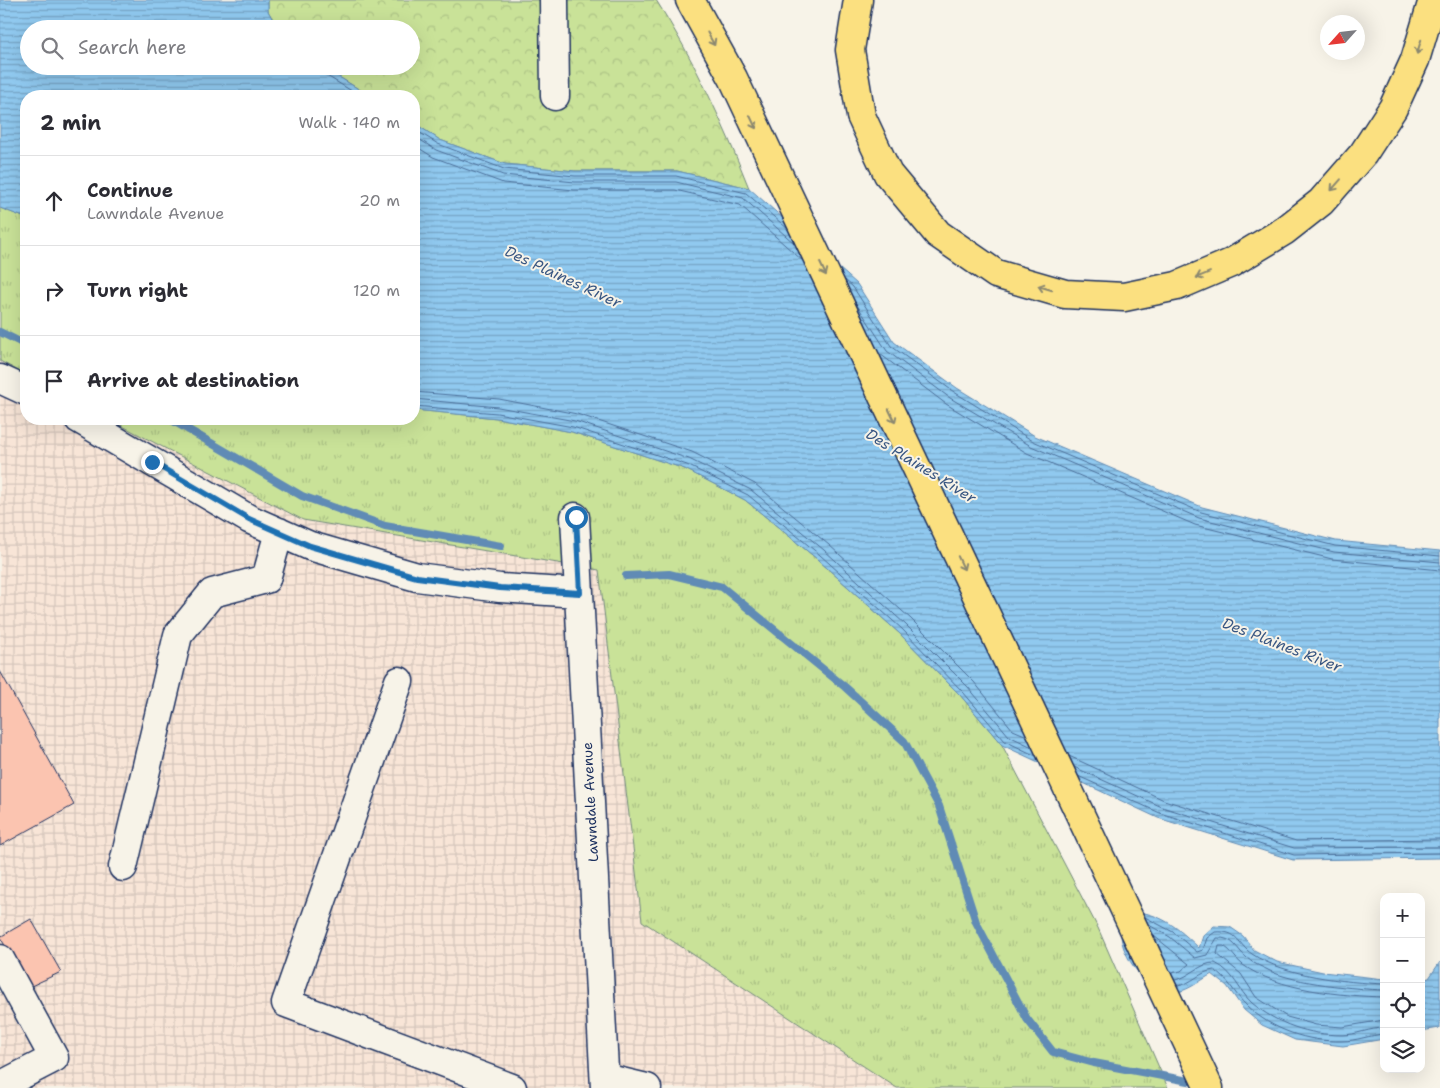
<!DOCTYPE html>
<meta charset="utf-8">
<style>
:root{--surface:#fff;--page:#f7f7f7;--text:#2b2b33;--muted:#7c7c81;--line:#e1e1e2}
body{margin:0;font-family:"Shantell Sans",sans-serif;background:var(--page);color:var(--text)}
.controls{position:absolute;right:15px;bottom:15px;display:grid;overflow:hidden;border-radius:10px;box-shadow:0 5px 20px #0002}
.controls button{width:45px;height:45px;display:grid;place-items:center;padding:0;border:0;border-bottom:1px solid var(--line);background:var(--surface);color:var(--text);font:25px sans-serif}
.compass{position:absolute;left:1320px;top:15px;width:45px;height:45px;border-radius:50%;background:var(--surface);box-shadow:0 5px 20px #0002;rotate:243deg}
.stop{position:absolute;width:15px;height:15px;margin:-11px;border:4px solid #1f6fb2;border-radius:50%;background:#fff}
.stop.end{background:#1f6fb2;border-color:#fff;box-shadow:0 1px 5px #0008}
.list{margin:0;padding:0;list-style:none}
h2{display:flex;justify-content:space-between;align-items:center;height:65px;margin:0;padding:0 20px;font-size:21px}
h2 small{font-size:16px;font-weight:400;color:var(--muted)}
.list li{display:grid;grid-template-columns:32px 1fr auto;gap:15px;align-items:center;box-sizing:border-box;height:90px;padding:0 20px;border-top:1px solid var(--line)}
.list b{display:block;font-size:19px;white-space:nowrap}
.list p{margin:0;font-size:16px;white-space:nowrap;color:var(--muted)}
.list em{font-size:16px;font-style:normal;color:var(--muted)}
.icon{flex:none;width:28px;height:28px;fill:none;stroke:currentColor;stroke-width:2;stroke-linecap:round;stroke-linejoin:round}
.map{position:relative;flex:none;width:1440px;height:1088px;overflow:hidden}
.search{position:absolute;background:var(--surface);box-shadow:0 5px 20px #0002;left:20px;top:20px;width:400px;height:55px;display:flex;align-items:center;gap:12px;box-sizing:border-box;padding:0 18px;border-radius:28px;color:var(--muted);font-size:19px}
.panel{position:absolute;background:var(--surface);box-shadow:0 5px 20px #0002;left:20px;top:90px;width:400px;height:335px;border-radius:20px}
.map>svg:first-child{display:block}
.industrial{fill:url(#industrial-grid)}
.grass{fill:url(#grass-tufts);stroke:#72887b}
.forest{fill:url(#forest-crowns);stroke:#72887b}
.water{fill:url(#water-rules);stroke:#618bb5}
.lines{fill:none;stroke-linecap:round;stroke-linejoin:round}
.shore{stroke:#4a6d98;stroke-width:1}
.stream{stroke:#618bb5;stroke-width:8}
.building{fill:#fbc4b0;stroke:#1b2f5e}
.minor-casing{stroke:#1b2f5e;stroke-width:31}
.highway-casing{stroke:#1b2f5e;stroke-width:31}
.minor{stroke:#f7f3e8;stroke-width:28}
.highway{stroke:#fbe080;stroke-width:28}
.oneway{stroke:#8b886f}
.route{stroke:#1f6fb2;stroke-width:6}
.labels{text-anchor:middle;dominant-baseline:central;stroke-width:4;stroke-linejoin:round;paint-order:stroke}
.street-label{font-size:14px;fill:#1b2f5e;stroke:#f7f3e8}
.water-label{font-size:15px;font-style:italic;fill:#385682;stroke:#f7f3e8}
</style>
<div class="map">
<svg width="1440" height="1088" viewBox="0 0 1440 1088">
<defs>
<pattern id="industrial-grid" width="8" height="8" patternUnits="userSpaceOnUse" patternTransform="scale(1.25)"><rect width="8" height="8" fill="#f8e5d7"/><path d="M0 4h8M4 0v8" fill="none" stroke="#d4c5bb"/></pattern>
<pattern id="grass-tufts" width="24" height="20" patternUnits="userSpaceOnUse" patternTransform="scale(1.25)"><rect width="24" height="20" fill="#c9e298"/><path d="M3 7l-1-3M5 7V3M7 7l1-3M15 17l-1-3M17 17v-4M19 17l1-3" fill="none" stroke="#acc285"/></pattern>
<pattern id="forest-crowns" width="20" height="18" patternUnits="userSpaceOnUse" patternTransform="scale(1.25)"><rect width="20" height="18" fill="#c9e298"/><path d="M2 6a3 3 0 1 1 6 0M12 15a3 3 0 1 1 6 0" fill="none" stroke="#acc285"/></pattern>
<pattern id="water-rules" width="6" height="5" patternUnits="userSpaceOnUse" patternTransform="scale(1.25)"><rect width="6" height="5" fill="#90c9ef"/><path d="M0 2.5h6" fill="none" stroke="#75a4c5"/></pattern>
</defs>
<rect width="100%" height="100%" fill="#f7f3e8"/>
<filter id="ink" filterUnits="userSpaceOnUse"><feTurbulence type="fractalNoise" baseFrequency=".02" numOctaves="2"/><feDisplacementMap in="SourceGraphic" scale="10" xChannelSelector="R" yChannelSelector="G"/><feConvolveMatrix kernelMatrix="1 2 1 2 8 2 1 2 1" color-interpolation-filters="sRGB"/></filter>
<g filter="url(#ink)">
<!-- industrial -->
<path class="industrial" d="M 0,361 L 26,375 L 26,419 L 109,419 L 303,520 L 599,570 L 642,921 L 897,1088 L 0,1088 Z"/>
<!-- grass -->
<path class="grass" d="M 0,208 L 26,218 L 26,375 L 0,361 Z
M 414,410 L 497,418 L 572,432 L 685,469 L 745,500 L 817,559 L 899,633 L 960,695 L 1002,745 L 1098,928 L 1168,1088 L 897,1088 L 642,921 L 599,570 L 303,520 L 109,419 L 414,419 Z"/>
<!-- forest -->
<path class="forest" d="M 268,0 L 656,0 C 694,59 723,123 749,188 L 677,171 L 575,171 L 505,164 L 440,140 L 414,123 L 414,96 L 370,96 L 321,66 L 411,66 L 411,29 L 278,29 L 268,11 Z"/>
<!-- water -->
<path class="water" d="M 0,0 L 268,0 L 268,11 L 278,29 L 29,29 L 29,66 L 321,66 L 370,96 L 26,96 L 26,218 L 0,208 Z
M 414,123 L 440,140 L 505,164 L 575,171 L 677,171 L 749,188 L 857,284 L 894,342 L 957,388 L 1035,436 L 1202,507 L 1336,541 L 1440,551 L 1440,858 L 1293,860 L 1158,818 L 1002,745 L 960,695 L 899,633 L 817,559 L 745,500 L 685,469 L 572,432 L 497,418 L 414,410 Z
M 1130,911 C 1161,913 1177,927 1199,948 L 1203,936 L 1214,926 L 1230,927 L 1243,936 L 1254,950 L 1277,962 L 1323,972 L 1384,979 L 1384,1039 L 1343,1046 L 1295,1040 L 1262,1025 L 1244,1010 L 1227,986 L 1212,974 C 1199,981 1186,993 1170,993 C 1148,992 1120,955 1121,933 C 1122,926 1127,918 1130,911 Z
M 1440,962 L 1440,1028 L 1421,1031 L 1421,980 L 1429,978 Z"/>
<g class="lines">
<!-- shore -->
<path class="shore" d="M 319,66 L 322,73 L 360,96
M 414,129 L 438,144 L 504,169 L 575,176 L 676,176 L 746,193 L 788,229
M 414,136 L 436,150 L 503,175 L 575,182 L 676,182 L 743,198 L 794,243
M 414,145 L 433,157 L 503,183 L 574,190 L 675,190 L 740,205 L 803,261
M 845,280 L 853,287 L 891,346 L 954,392 L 1033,441 L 1201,512 L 1335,546 L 1440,556
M 855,302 L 887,351 L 950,398 L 1031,446 L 1199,518 L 1334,552 L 1440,562
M 880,354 L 946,404 L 1027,453 L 1195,525 L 1332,559 L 1440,570
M 414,392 L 499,399 L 577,414 L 692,452 L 755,484 L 829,545 L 911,619 L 974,682 L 1013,730 L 1027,736
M 414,399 L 498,407 L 575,421 L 689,459 L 751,490 L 824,550 L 906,625 L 968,687 L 1009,736 L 1032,747
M 414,406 L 497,413 L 573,427 L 687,465 L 748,495 L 820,555 L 902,629 L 963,692 L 1005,741 L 1036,756
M 1069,756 L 1164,800 L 1296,841 L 1440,839
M 1074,767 L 1162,807 L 1294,848 L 1440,847
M 1078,776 L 1160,813 L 1294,855 L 1440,853
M 1145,917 L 1173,932 L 1197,952 L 1203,950 L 1207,938 L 1215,932 C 1239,930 1237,944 1252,954 C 1285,976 1345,982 1384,984
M 1149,925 L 1170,937 L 1195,958 L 1207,955 L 1217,938 C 1234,937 1236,949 1247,958 C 1253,964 1263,967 1270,971 C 1294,983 1356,989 1384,990
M 1154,936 L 1189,964 L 1181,971 L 1172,973
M 1175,980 C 1189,978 1201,962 1215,963 C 1234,972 1238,990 1252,1003 C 1277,1024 1309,1035 1342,1035 C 1356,1035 1370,1028 1384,1028
M 1178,986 C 1191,984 1201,971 1214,970 C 1229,979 1234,994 1247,1006 C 1272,1030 1308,1042 1342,1041 C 1356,1041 1370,1035 1384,1034
M 1384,997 C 1343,996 1277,990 1243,965 C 1235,959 1232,951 1224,946 L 1219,946 L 1217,954 L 1241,974 L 1256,997 L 1287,1017 L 1316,1025 L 1342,1027 L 1384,1020"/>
<!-- stream -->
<path class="stream" d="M 0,332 L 26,345
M 170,419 L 302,496 L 385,526 L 501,546
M 626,576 L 669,574 L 722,587 L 845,687 L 904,741 L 939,806 L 976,922 L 1027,1019 L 1053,1052 L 1094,1063 L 1199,1083"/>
</g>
<!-- building -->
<path class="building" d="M 0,671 L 74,805 L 0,846 Z
M 31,919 L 61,972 L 29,987 L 0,937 Z"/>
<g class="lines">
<!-- minor casing -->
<g class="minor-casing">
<path id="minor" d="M 554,0 L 555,96
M 0,379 L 26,391
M 79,419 L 249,519 L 310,546 L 417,577 L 500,588 L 579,593
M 575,517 L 605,1088
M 399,681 L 286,1003 L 512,1088
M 123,867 L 178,635 L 212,593 L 266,579 L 279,532
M 0,959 L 54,1058 L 0,1086
M 605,1078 L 647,1088"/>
</g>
<!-- highway casing -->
<g class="highway-casing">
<path id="highway" d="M 690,0 L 733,78 L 1209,1088
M 858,0 L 850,50 L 861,116 L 888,174 L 938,234 L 996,274 L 1065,294 L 1124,297 L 1177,286 L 1231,263 L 1284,231 L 1321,202 L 1363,154 L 1393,108 L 1415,60 L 1433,0"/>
</g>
<!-- minor -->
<use href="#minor" class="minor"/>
<!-- highway -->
<use href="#highway" class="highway"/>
</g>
<!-- one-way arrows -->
<defs><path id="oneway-shaft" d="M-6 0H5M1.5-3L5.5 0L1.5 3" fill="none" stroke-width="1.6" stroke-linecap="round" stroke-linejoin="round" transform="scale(1.25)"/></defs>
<g class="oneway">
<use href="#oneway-shaft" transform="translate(711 39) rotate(61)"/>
<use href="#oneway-shaft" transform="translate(1419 47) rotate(107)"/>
<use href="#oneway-shaft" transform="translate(753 122) rotate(65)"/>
<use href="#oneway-shaft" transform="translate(1336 185) rotate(131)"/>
<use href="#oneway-shaft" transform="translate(823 269) rotate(65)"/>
<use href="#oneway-shaft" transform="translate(1203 275) rotate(157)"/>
<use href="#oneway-shaft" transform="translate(1045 288) rotate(-163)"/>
<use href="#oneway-shaft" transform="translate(892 416) rotate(65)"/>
<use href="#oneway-shaft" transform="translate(961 563) rotate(65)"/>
</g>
</g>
<g class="lines" filter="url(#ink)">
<!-- route -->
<path class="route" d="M 152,462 L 249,519 L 310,546 L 417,577 L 500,588 L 580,593 L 576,517"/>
</g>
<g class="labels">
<!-- street labels -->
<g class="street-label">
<text transform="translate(590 802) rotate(-93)">Lawndale Avenue</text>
</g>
<!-- water labels -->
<g class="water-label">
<text transform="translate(563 277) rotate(25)">Des Plaines River</text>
<text transform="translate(921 466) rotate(32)">Des Plaines River</text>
<text transform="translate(1282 645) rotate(21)">Des Plaines River</text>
</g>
</g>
</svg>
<div class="controls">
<button>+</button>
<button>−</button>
<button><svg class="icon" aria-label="locate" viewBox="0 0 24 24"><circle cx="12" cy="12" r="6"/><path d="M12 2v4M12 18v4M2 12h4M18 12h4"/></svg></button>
<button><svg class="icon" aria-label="layers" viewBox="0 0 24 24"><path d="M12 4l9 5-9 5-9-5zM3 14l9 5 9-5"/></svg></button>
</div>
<svg class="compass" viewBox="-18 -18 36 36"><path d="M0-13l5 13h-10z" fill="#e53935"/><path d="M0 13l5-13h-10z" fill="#7c7c81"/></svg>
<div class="stop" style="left:576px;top:517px"></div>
<div class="stop end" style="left:152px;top:462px"></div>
<div class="search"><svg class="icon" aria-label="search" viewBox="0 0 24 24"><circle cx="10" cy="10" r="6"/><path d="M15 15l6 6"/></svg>Search here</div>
<section class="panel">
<h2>2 min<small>Walk · 140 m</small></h2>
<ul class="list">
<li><svg class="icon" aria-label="ahead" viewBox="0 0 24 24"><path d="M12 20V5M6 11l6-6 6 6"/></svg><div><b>Continue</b><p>Lawndale Avenue</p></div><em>20 m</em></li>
<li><svg class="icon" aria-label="right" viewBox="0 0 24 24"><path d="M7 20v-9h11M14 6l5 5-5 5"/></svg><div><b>Turn right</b></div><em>120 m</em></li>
<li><svg class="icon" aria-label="arrive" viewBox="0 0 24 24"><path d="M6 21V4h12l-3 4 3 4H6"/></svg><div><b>Arrive at destination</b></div></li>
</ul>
</section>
</div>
